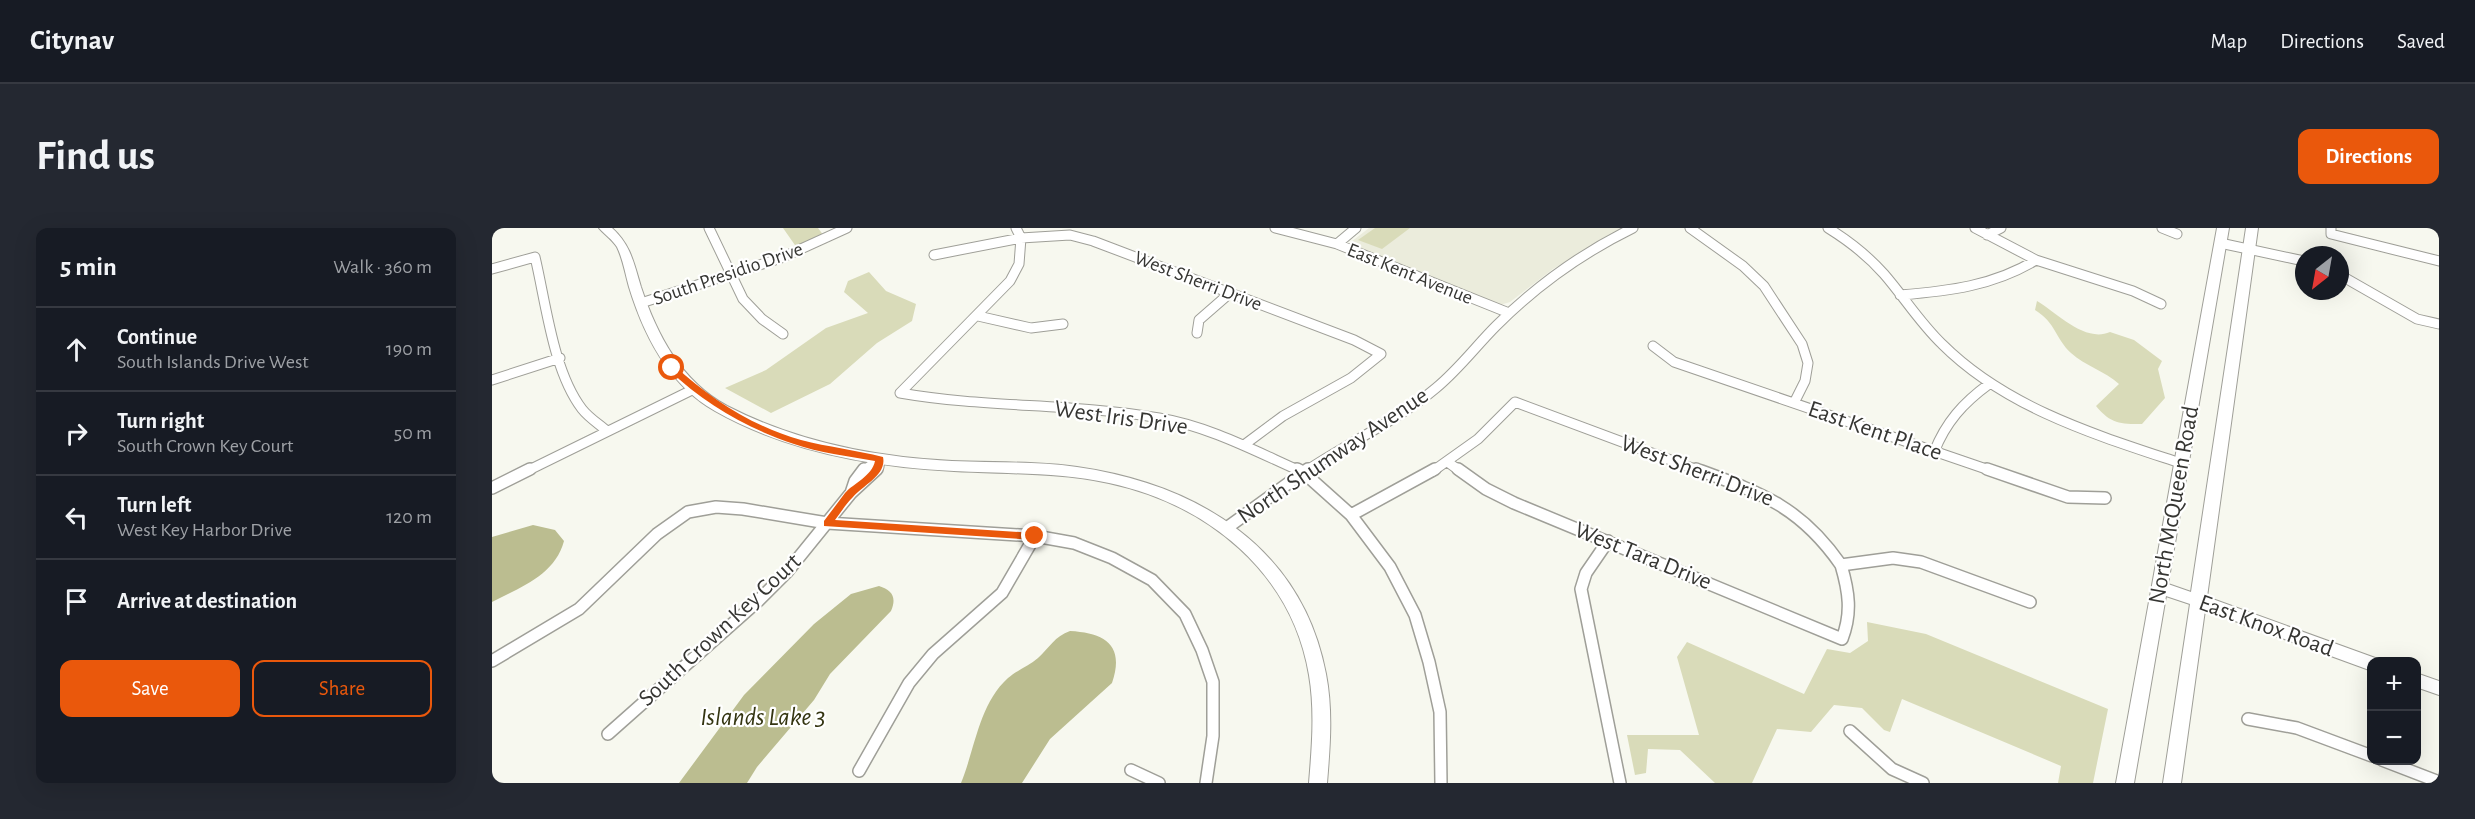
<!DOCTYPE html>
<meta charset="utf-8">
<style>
:root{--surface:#171b24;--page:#242831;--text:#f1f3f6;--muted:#9ea1a6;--line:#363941;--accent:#ea580c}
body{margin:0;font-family:"Alegreya Sans",sans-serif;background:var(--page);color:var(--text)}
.controls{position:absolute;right:18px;bottom:18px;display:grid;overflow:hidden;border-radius:12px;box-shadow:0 6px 24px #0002}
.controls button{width:54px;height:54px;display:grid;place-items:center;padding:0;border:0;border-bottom:2px solid var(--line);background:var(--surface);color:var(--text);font:30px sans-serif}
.compass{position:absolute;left:1803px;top:18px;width:54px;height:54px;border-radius:50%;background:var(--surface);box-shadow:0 6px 24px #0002;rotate:211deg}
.stop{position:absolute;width:18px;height:18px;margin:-14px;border:4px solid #ea580c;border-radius:50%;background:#fff}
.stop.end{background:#ea580c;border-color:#fff;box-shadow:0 2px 6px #0008}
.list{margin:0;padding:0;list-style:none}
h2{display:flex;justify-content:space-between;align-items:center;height:78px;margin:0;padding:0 24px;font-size:26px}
h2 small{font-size:20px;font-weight:400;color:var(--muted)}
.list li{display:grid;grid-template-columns:39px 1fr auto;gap:18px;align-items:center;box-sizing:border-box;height:84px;padding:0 24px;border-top:2px solid var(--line)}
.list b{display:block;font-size:22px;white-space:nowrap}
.list p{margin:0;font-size:20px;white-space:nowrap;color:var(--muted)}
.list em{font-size:20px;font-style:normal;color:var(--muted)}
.actions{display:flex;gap:12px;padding:18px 24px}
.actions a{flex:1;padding:14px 0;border:2px solid var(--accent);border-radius:12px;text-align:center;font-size:21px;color:var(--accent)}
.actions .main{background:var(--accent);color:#fff}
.icon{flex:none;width:33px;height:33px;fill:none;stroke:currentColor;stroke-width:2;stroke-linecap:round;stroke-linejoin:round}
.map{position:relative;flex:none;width:1947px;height:555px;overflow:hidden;border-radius:12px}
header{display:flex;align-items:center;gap:36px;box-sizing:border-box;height:84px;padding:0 30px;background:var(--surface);border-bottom:2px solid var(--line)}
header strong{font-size:28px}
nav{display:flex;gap:33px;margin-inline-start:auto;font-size:21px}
.intro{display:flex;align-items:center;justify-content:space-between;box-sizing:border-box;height:144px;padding:0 36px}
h1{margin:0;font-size:42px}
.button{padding:15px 27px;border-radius:12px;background:var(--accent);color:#fff;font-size:21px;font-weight:700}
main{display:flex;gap:36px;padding:0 36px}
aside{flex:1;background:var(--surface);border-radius:12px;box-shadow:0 6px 24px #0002}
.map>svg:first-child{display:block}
.built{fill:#ebecdc}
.green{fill:#d9dbb9}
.water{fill:#bbbd90}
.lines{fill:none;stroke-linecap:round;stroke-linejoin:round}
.street-far1-casing{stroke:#9f9f98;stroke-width:11}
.street-casing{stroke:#9f9f98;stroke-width:14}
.secondary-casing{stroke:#9f9f98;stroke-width:2}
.street-far1{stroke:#fff;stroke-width:9}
.street{stroke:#fff;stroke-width:11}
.secondary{fill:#fff;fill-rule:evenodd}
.route{fill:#ea580c}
.labels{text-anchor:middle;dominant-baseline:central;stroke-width:4.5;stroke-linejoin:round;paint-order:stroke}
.far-street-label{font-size:20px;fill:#363633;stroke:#fff}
.street-label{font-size:24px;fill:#363633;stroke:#fff}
.water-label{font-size:26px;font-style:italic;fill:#343511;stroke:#fff}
</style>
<header>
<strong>Citynav</strong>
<nav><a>Map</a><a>Directions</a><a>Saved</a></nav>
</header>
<div class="intro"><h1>Find us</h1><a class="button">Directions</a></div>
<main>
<aside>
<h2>5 min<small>Walk · 360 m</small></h2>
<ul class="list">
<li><svg class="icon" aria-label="ahead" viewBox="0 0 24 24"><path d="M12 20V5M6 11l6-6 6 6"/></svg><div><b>Continue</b><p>South Islands Drive West</p></div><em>190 m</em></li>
<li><svg class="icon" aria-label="right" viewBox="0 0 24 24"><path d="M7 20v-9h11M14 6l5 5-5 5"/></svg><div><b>Turn right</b><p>South Crown Key Court</p></div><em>50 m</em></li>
<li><svg class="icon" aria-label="left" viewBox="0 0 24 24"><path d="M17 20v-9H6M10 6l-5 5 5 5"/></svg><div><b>Turn left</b><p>West Key Harbor Drive</p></div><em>120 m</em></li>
<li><svg class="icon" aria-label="arrive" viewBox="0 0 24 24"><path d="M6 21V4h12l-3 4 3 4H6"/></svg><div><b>Arrive at destination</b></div></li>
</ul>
<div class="actions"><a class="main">Save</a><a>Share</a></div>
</aside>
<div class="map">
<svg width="1947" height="555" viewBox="0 0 1947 555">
<rect width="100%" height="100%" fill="#f7f8ef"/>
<!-- built -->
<path class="built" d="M 877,0 L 1130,0 L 1061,41 L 1018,74 L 1008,77 L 859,17 L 859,14 Z"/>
<!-- green -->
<path class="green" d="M 291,0 L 326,0 L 332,8 L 305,20 Z
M 883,0 L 918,0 L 890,21 L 866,12 Z
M 377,44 L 394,63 L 424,76 L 420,93 L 385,115 L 338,156 L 279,185 L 233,160 L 274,142 L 334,100 L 376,85 L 352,64 L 356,53 Z
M 1545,73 C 1565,85 1593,115 1618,104 L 1642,112 L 1670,133 L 1666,141 L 1673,170 L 1650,196 C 1628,196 1619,196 1604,178 L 1627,156 C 1613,143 1593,138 1579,125 C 1563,110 1564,95 1543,82 Z
M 1375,394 L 1434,406 L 1616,481 L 1601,555 L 1566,555 L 1569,538 L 1410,471 L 1398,504 L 1392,502 L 1370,480 L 1342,477 L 1319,504 L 1285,501 L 1260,555 L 1223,555 L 1188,522 L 1156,521 L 1154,545 L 1143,547 L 1135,507 L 1207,507 L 1185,429 L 1195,414 L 1312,466 L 1335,421 L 1358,425 L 1376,413 Z"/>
<!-- water -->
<path class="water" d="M 41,297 L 63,302 L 72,313 C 63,347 29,359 0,374 L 0,309 Z
M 387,358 C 400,362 405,369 399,383 L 338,446 L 322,472 L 265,539 L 255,555 L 187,555 L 252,467 L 322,396 L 359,366 Z
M 578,403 C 613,405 633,417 620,455 L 558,511 L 530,555 L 469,555 C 483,521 487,476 516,450 C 525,442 537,438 546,430 C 557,420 563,408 578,403 Z"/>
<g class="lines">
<!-- street-far1 casing -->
<g class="street-far1-casing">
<path id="street-far1" d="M 217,0 L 251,71 L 270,91 L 291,106
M 524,0 L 529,10 L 578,7 L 601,13 L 862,112 L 889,126 L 859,150 L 791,188 L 752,217
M 783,0 L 845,16 L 1017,85
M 1198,0 L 1251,38 L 1272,58 L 1310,116 L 1316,135 L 1313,153 L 1302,175
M 1336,0 C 1357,13 1376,28 1392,46 C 1412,69 1428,95 1450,116 C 1514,180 1604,207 1688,235
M 1483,0 L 1544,32 L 1641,63 L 1669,76
M 1670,0 L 1685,6
M 1839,0 L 1839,6 L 1947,33
M 1495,7 L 1509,0
M 1728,15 L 1812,33
M 845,16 L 864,0
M 0,41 L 43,29 C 54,75 61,143 90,181 C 97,190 107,196 115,203
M 1848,47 L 1925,91 L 1947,96
M 1408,67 C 1457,63 1501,58 1544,32
M 149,75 L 289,30 L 355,0
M 486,88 L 539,100 L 571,96
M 705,105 L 707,92 L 738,65
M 1161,118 L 1182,134 L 1500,243
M 0,152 L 68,130
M 408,165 C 494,180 581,175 667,190 C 716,198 763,223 808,243
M 408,165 L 518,53 L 527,36 L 529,10 L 442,27
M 1442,224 C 1454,194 1471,175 1497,156
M 957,235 L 968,243
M 35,243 L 202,161
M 371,243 L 388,231
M 383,243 L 387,239 L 388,231
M 814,243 C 857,214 905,193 944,160 C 967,141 984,118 1004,98 C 1045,57 1090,25 1141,0
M 941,243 L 986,211 L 1023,174 L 1208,243"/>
</g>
<!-- street casing -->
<g class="street-casing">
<path id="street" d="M 805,241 L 811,244 L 859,287 L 898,339 L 923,387 L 937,434 L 948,484 L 949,555
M 966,241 L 994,261 L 1022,275 L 1350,411 C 1360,385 1357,364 1349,337
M 1204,241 C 1269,265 1308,278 1349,337 L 1401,330 L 1429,334 L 1538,374
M 1495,241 L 1576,269 L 1613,270
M 0,260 L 38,241
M 359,265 L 363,253 L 372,241
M 859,287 L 943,241
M 736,299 L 816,241
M 1116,313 L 1094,345 L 1089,361 L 1128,555
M 0,433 L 87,381 L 165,306 L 196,284 L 224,279 L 251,281 L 335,295 L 543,308 L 582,315 L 620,330 L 660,352 L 693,386 L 710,422 L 721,454 L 721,508 L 714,555
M 1756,491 L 1805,500 L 1880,528
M 1358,503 L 1400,541 L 1431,555
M 116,506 L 266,373 L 295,344 L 359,265 L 385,241
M 1890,532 L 1947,554
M 639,542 L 667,555
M 367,543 L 417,455 L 441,426 L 510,365 L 543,308"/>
</g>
<!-- secondary casing -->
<g class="secondary-casing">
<path id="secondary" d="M 107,0 L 120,0 C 139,17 142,36 149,59 C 165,107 189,153 235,178 C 305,214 382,229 460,233 C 502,235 544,233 585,239 C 705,256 810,319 834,446 C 841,482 838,519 835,555 L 817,555 C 820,519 823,482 817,447 C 800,344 715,276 617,255 C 566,244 514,246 462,243 C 381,239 295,224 223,183 C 177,157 152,108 137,59 C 133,45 131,31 125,19 C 120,11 113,7 107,0 Z
M 1725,0 L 1737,0 L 1676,356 L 1699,364 L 1754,0 L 1766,0 L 1715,369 L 1886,431 L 1887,434 L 1880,434 L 1880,443 L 1713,382 L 1689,555 L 1671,555 L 1698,376 L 1674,368 L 1642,555 L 1624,555 Z
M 1924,445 L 1947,453 L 1947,467 L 1924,459 Z"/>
</g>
<!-- street-far1 -->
<use href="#street-far1" class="street-far1"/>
<!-- street -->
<use href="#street" class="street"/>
<!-- secondary -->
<use href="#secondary" class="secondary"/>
</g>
<!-- route -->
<path class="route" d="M 177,138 L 183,138 C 218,171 262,199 309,212 C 336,219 364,222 391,229 C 395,247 371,257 361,269 C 354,276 349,284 343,292 L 543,305 L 548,308 L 543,312 L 332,298 L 332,293 C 339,284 346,274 353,265 C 362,255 380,248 383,233 C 356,228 327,225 302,216 C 254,200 213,176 177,142 Z"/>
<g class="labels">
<!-- far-street labels -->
<g class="far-street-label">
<text transform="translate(236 46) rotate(-19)">South Presidio Drive</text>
<text transform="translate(918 46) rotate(22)">East Kent Avenue</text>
<text transform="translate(706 53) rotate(21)">West Sherri Drive</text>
</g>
<!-- street labels -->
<g class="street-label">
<text transform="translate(629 190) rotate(8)">West Iris Drive</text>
<text transform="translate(1383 203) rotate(19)">East Kent Place</text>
<text transform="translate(841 228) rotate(-34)">North Shumway Avenue</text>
<text transform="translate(1205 243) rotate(21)">West Sherri Drive</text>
<text transform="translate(1682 277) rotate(-80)">North McQueen Road</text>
<text transform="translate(1151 328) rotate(22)">West Tara Drive</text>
<text transform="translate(1774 398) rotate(20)">East Knox Road</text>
<text transform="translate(228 402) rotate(-43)">South Crown Key Court</text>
</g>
<!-- water labels -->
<g class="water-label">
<text x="271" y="489">Islands Lake 3</text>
</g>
</g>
</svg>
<div class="controls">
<button>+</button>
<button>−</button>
</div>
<svg class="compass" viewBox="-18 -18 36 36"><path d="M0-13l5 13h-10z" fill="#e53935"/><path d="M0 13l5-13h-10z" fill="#9ea1a6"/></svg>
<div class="stop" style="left:180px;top:140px"></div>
<div class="stop end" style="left:543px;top:308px"></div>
</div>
</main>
